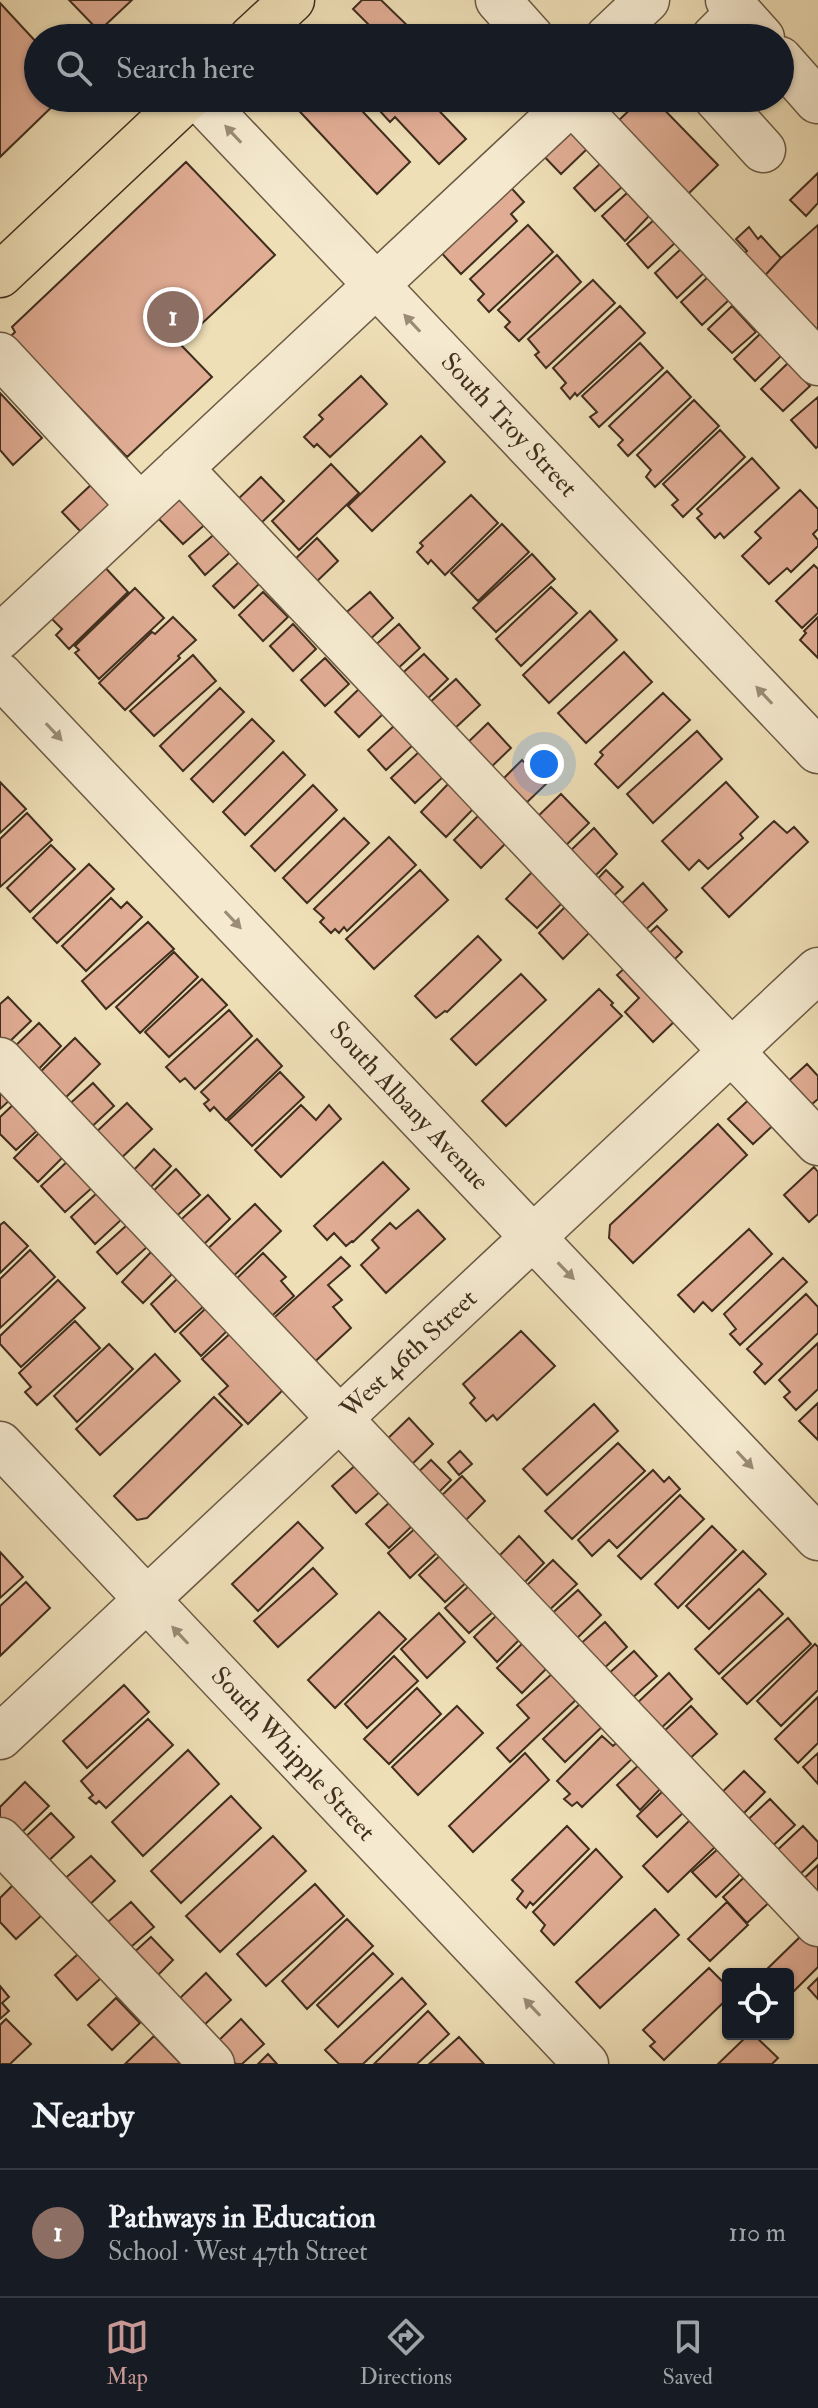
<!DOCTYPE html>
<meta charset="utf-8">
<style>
:root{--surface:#171b24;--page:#20242c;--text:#f1f3f6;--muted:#9ea1a6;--line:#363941;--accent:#c59692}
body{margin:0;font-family:"IM FELL Double Pica",serif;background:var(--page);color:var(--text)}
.controls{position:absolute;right:24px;bottom:24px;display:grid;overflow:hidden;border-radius:8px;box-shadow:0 2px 6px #0004}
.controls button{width:72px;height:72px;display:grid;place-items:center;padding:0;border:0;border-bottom:2px solid var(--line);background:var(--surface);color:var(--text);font:40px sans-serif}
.you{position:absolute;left:544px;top:764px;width:28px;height:28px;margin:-20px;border:6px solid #fff;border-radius:50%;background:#1a73e8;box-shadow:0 0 0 12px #1a73e833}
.badge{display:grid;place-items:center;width:52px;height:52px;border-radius:50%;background:var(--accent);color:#fff;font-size:26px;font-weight:700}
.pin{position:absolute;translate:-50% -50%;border:4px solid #fff;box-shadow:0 2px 8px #0006}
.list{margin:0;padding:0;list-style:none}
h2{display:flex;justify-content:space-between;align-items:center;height:104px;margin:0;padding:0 32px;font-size:34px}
h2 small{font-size:26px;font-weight:400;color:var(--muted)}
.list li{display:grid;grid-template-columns:52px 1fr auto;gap:24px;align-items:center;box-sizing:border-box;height:128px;padding:0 32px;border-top:2px solid var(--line)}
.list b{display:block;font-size:30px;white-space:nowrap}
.list p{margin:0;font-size:26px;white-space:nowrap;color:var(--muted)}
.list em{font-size:26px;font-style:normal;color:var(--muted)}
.icon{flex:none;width:44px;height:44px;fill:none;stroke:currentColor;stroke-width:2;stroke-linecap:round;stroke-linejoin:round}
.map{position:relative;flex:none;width:818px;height:2064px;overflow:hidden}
.search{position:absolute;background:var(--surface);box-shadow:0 2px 6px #0004;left:24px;right:24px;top:24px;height:88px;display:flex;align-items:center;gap:20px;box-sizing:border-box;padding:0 28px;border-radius:44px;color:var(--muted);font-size:30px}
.sheet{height:232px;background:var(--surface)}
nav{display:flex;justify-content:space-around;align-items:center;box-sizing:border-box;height:112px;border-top:2px solid var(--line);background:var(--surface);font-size:22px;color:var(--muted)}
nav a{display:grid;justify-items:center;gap:4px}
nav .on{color:var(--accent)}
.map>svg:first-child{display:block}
.building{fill:#e0ac94;stroke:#402e1e;stroke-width:2}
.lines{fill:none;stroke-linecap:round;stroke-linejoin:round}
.minor-casing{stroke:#6c5a44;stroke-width:47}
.major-casing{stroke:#402e1e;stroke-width:47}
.minor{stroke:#f5ead0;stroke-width:44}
.major{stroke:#efdfb7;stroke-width:44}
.oneway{fill:#9a8c77}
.labels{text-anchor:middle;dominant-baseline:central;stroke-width:7;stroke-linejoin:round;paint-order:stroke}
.street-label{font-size:26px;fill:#402e1e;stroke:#f5ead0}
</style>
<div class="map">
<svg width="818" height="2064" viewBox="0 0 818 2064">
<rect width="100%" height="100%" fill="#efdfb7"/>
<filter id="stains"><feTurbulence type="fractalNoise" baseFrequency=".0025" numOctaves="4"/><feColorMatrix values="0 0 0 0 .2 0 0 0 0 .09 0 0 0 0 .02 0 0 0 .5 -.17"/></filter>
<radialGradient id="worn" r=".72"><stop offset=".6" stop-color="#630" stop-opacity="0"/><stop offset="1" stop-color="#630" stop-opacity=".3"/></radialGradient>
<!-- building -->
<path class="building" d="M 69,0 L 132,0 L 99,31 Z
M 362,0 L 381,0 L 415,33 L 410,38 L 382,38 L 353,9 Z
M 0,3 L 38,44 L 38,98 L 61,98 L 0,157 Z
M 366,27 L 376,38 L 355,38 Z
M 279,98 L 350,98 L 410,162 L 377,194 L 289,100 L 285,104 Z
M 368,98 L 427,98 L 466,139 L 439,164 L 395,117 L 390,122 Z
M 642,98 L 653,98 L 718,165 L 686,196 L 616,123 Z
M 563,124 L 587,149 L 561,174 L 537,149 Z
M 186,162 L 275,255 L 180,344 L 212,377 L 127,457 L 11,336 L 15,332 L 12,327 Z
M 601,163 L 622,187 L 595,211 L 574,188 Z
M 818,173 L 818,203 L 806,216 L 790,200 Z
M 505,181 L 524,202 L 511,214 L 517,221 L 461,274 L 436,247 Z
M 627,193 L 649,216 L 625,241 L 602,216 Z
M 655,219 L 676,242 L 648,268 L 627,244 Z
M 528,225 L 553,252 L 489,312 L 478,300 L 484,294 L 470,279 Z
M 818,225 L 818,340 L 758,283 L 781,258 Z
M 749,227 L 758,239 L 761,236 L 781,258 L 758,283 L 737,260 L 747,251 L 736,239 Z
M 682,248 L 705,272 L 677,298 L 655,273 Z
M 557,255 L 581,282 L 519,341 L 505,327 L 510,322 L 498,310 Z
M 708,277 L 729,300 L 702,325 L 681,302 Z
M 593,280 L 615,303 L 546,368 L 535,355 L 539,352 L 528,339 Z
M 620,306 L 645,333 L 577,396 L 575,393 L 570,399 L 561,388 L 566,383 L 553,368 Z
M 732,306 L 756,332 L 732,353 L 708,329 Z
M 761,333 L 781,356 L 755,381 L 734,359 Z
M 640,343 L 663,368 L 599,427 L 590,417 L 597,412 L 582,396 Z
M 788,363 L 810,386 L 783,411 L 761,389 Z
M 667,371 L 691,397 L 628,456 L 618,445 L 623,440 L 609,426 Z
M 361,376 L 387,404 L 330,457 L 317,444 L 314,447 L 304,437 L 323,419 L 319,415 Z
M 0,393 L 42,438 L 13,465 L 0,450 Z
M 818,397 L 818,446 L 816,448 L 791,420 Z
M 694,400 L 719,426 L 655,487 L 646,477 L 651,470 L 637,455 Z
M 720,430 L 745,457 L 683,517 L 672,505 L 678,500 L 663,484 Z
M 421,436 L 445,462 L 372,531 L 348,506 Z
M 752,458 L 779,488 L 724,538 L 720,533 L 715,538 L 697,518 L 702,514 L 697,509 Z
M 331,464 L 359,493 L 299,550 L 272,521 Z
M 261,477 L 284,501 L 258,526 L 235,502 Z
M 93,483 L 113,503 L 81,532 L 62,512 Z
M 183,490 L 210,520 L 183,544 L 155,515 Z
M 800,490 L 818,509 L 818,529 L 813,534 L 818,540 L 818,546 L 791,572 L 787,568 L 769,584 L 742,556 L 761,538 L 755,532 Z
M 471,495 L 498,523 L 445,575 L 431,560 L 428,564 L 417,552 L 423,546 L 420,543 Z
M 502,524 L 529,552 L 478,601 L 451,573 Z
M 218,531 L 234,549 L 205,575 L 189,556 Z
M 317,538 L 338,561 L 311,587 L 289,565 Z
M 532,554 L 555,579 L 496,632 L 473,608 Z
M 240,561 L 260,583 L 234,608 L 213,586 Z
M 100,562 L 128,592 L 69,649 L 56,635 L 62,629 L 46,613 Z
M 814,565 L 818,569 L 818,613 L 802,628 L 776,601 Z
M 551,587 L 577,613 L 521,666 L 496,639 Z
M 135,588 L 164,618 L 99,679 L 75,653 L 79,650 L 75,646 Z
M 263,592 L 288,617 L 263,641 L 239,615 Z
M 370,592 L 393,618 L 366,643 L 342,616 Z
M 590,611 L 617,640 L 549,703 L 523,675 Z
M 173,617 L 196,640 L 178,656 L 180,658 L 125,710 L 99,683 L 152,632 L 155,634 Z
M 818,617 L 818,658 L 800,640 L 806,633 L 804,631 Z
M 293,624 L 316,649 L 293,671 L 270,646 Z
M 399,624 L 420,648 L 393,673 L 371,649 Z
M 624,652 L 652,682 L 586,743 L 558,713 Z
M 424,654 L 448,679 L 423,703 L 398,677 Z
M 193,655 L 216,681 L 154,736 L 130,711 Z
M 325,658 L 349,684 L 325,706 L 301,680 Z
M 456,679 L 480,705 L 453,730 L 428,704 Z
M 220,688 L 244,712 L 183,771 L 160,746 Z
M 360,688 L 384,713 L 359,737 L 335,712 Z
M 663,693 L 690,720 L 618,788 L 595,764 L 603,755 L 600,752 Z
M 252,719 L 274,741 L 213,802 L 191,779 Z
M 488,723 L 511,748 L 486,772 L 463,747 Z
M 394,726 L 413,745 L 386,770 L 368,750 Z
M 697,731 L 722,759 L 653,823 L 627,794 Z
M 420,751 L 444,776 L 415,803 L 391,778 Z
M 283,752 L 305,775 L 245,835 L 223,812 Z
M 522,760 L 546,784 L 522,807 L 499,783 Z
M 0,782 L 26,809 L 0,833 Z
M 450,782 L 475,807 L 446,837 L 421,812 Z
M 726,782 L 758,817 L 740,834 L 743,838 L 708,869 L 699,860 L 689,870 L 662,841 Z
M 313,785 L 337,810 L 275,871 L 251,846 Z
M 561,794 L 589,823 L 560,851 L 532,822 Z
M 27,813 L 52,840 L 0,887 L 0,839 Z
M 478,816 L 505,844 L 481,868 L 454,840 Z
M 344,818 L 369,843 L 307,903 L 283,878 Z
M 774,821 L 787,833 L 794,827 L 808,842 L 729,917 L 702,888 Z
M 594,828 L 617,854 L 590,881 L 566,855 Z
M 389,837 L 416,865 L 347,931 L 344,927 L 339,933 L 335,929 L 331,933 L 320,922 L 324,918 L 314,909 Z
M 51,845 L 75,869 L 30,912 L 7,888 Z
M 89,864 L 114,889 L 57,943 L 33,918 Z
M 420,870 L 448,900 L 374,969 L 346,939 Z
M 534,870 L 565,900 L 537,928 L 506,899 Z
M 606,870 L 623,887 L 607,902 L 591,886 Z
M 643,883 L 667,910 L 640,935 L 617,908 Z
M 111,898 L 121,908 L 127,902 L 142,917 L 86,971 L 62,946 Z
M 567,905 L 591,931 L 563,959 L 539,933 Z
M 148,922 L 174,949 L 106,1009 L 82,981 Z
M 657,926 L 682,952 L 667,967 L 642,940 Z
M 478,936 L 501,960 L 447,1012 L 445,1011 L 436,1018 L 415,996 Z
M 174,952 L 198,977 L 140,1033 L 116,1007 Z
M 627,966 L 678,1018 L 653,1042 L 625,1012 L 639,998 L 617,975 Z
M 521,974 L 546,1000 L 476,1065 L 451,1039 Z
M 202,979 L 227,1005 L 169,1057 L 145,1032 Z
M 599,989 L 613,1003 L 611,1005 L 622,1016 L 506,1126 L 482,1101 Z
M 8,997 L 31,1021 L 5,1046 L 0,1041 L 0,1004 Z
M 229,1010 L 252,1036 L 195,1089 L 185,1078 L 180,1082 L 166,1067 Z
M 39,1023 L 61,1046 L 33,1075 L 10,1051 Z
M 75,1038 L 100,1064 L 60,1103 L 34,1078 Z
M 257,1039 L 282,1066 L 226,1120 L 214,1107 L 210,1111 L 204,1104 L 209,1100 L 201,1092 Z
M 807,1064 L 818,1076 L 818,1099 L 805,1110 L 783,1086 Z
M 280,1072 L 304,1097 L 252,1146 L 228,1121 Z
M 93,1083 L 114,1106 L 86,1132 L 65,1108 Z
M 0,1086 L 11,1099 L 0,1109 Z
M 755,1094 L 779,1120 L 753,1144 L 728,1119 Z
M 16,1102 L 41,1127 L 16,1150 L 0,1134 L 0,1117 Z
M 127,1103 L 152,1129 L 117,1162 L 92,1136 Z
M 301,1105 L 316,1120 L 329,1105 L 341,1119 L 281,1177 L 255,1150 Z
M 718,1124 L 747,1155 L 633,1263 L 609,1238 L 610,1225 Z
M 41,1131 L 65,1155 L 38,1182 L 14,1158 Z
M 154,1149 L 171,1166 L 145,1193 L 128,1176 Z
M 70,1159 L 94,1186 L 65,1212 L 41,1186 Z
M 383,1162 L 409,1189 L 353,1242 L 352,1241 L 346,1246 L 334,1233 L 327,1240 L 314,1226 Z
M 814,1167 L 818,1172 L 818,1214 L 809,1222 L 784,1195 Z
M 176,1169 L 200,1195 L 171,1221 L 148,1196 Z
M 98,1192 L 122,1219 L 95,1244 L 71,1217 Z
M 208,1195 L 230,1219 L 197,1251 L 174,1226 Z
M 255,1204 L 281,1231 L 226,1283 L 200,1256 Z
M 418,1210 L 445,1239 L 386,1293 L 361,1265 L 379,1248 L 372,1240 L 390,1223 L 396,1229 Z
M 4,1222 L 28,1246 L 0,1273 L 0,1225 Z
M 127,1225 L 147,1247 L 117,1274 L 97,1252 Z
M 749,1229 L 772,1254 L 712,1311 L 703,1302 L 694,1312 L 678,1295 Z
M 30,1250 L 55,1277 L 0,1328 L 0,1279 Z
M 151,1252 L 173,1273 L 143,1303 L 122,1282 Z
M 263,1253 L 286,1277 L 281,1281 L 294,1296 L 265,1322 L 231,1284 Z
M 341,1257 L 350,1266 L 328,1285 L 342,1300 L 333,1307 L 351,1328 L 306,1370 L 265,1326 Z
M 783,1258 L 807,1282 L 740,1345 L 730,1334 L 736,1329 L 724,1314 Z
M 178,1278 L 204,1306 L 175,1332 L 151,1304 Z
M 58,1280 L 85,1308 L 21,1367 L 0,1344 L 0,1336 Z
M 806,1294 L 818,1307 L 818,1333 L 765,1384 L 754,1372 L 762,1364 L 747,1349 Z
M 206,1308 L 227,1331 L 201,1356 L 180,1333 Z
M 75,1321 L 100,1348 L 37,1405 L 25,1392 L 31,1387 L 19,1373 Z
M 233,1331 L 285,1388 L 248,1424 L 219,1394 L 228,1386 L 202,1359 Z
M 521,1331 L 555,1366 L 497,1420 L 493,1415 L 486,1421 L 470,1403 L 475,1398 L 463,1384 Z
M 818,1343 L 818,1389 L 796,1410 L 784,1397 L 790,1392 L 779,1380 Z
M 109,1344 L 133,1369 L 77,1422 L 54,1396 Z
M 155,1354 L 180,1381 L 100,1455 L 76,1429 Z
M 214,1397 L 242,1425 L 147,1518 L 137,1520 L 114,1496 Z
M 818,1403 L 818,1440 L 799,1421 Z
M 594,1404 L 618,1431 L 547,1495 L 523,1469 Z
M 409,1418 L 433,1444 L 406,1470 L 382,1444 Z
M 618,1443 L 645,1471 L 572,1539 L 545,1511 Z
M 460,1451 L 472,1464 L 459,1475 L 448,1462 Z
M 431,1460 L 451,1480 L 433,1498 L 413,1477 Z
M 358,1463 L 382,1490 L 356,1513 L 332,1486 Z
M 653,1470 L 664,1482 L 669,1477 L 680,1489 L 617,1548 L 609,1540 L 592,1556 L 578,1540 Z
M 462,1476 L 485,1501 L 461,1525 L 437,1500 Z
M 680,1495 L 704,1519 L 641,1579 L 618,1556 Z
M 391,1501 L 413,1525 L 389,1548 L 366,1524 Z
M 298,1522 L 323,1548 L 258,1611 L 232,1584 Z
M 419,1525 L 442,1548 L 410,1578 L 388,1553 Z
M 712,1526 L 736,1550 L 678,1608 L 655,1584 Z
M 519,1536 L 544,1563 L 519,1588 L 493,1562 Z
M 743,1551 L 766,1574 L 709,1629 L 686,1606 Z
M 0,1552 L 23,1577 L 0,1598 Z
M 444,1552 L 469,1580 L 445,1602 L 419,1575 Z
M 553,1560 L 577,1584 L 544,1615 L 521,1591 Z
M 313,1568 L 337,1594 L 278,1647 L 254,1621 Z
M 26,1582 L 50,1608 L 0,1656 L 0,1606 Z
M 469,1586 L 493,1612 L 469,1633 L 445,1608 Z
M 759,1589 L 783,1614 L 719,1674 L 695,1649 Z
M 578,1590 L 601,1615 L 572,1643 L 548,1617 Z
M 379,1612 L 406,1639 L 335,1708 L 308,1680 Z
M 439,1613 L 465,1642 L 427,1678 L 401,1649 Z
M 497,1615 L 520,1639 L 497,1662 L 474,1637 Z
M 788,1618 L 811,1644 L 747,1704 L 722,1678 Z
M 605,1622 L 627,1647 L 600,1672 L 577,1647 Z
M 524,1642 L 548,1667 L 522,1693 L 497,1668 Z
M 815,1644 L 818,1647 L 818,1690 L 781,1726 L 757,1701 Z
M 634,1651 L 657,1676 L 630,1700 L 608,1674 Z
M 394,1656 L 418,1681 L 367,1728 L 345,1704 Z
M 554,1672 L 579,1697 L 510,1762 L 497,1748 L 529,1718 L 517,1705 Z
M 669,1673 L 692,1699 L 658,1731 L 634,1706 Z
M 124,1685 L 149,1712 L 87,1768 L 63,1741 Z
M 417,1688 L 441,1714 L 389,1764 L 364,1739 Z
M 818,1697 L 818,1743 L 798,1763 L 775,1739 Z
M 583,1701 L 605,1724 L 565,1762 L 543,1739 Z
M 457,1706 L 483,1733 L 418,1795 L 392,1767 Z
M 691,1706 L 717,1734 L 687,1761 L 661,1734 Z
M 148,1719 L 173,1745 L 106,1808 L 99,1801 L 96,1804 L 89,1798 L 93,1795 L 81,1781 Z
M 602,1736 L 613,1746 L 622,1738 L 637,1754 L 582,1807 L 577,1802 L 572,1806 L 564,1799 L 570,1794 L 557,1781 Z
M 188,1750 L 219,1784 L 143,1856 L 112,1822 Z
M 525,1753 L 549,1780 L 473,1852 L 449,1826 Z
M 818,1753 L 818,1784 L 803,1767 Z
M 641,1763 L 663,1786 L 640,1810 L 617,1785 Z
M 744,1771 L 765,1792 L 736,1821 L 715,1799 Z
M 25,1782 L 49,1806 L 17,1837 L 0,1820 L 0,1807 Z
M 663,1791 L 683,1813 L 657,1837 L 637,1816 Z
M 231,1796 L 261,1828 L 181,1903 L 151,1871 Z
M 770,1799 L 795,1825 L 766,1852 L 741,1826 Z
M 51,1813 L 74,1837 L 44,1865 L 21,1841 Z
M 690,1820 L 715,1847 L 668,1892 L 643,1866 Z
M 567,1826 L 589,1849 L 533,1905 L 530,1902 L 526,1908 L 517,1899 L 523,1891 L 512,1880 Z
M 803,1826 L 818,1842 L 818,1857 L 794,1880 L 771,1856 Z
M 273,1836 L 306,1871 L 220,1952 L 186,1916 Z
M 719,1848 L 742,1872 L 716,1897 L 692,1872 Z
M 596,1849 L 622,1877 L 554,1945 L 541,1931 L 545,1925 L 533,1912 Z
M 91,1856 L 115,1881 L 86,1908 L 62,1881 Z
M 818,1865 L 818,1903 L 798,1884 Z
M 751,1871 L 775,1897 L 747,1923 L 723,1897 Z
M 315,1884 L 344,1916 L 266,1986 L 237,1954 Z
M 13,1885 L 42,1915 L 16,1939 L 0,1922 L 0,1898 Z
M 131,1902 L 154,1927 L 125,1952 L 102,1927 Z
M 727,1902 L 748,1925 L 710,1961 L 688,1939 Z
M 655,1909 L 679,1935 L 600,2008 L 576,1982 Z
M 347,1919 L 373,1946 L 307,2009 L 282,1981 Z
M 804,1933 L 818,1947 L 818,1967 L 788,1997 L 788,1974 L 762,1974 Z
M 151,1937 L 173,1960 L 153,1980 L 130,1956 Z
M 373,1953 L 393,1974 L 338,2027 L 317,2005 Z
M 78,1954 L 101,1978 L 77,2000 L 55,1975 Z
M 709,1968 L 728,1987 L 728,1998 L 664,2060 L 650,2046 L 655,2042 L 643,2030 Z
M 206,1973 L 231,2000 L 202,2027 L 178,2000 Z
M 402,1978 L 426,2004 L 363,2064 L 339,2064 L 325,2050 Z
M 818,1978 L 818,1999 L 808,1988 Z
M 0,1986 L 9,1997 L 2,2003 L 9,2011 L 0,2019 Z
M 116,1998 L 140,2023 L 112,2050 L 88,2025 Z
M 428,2011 L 449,2034 L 417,2064 L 374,2064 Z
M 6,2019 L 31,2044 L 10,2064 L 0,2064 L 0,2025 Z
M 241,2019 L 264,2044 L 242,2064 L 236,2064 L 216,2043 Z
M 749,2034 L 753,2034 L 778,2058 L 772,2064 L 718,2064 Z
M 154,2036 L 181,2064 L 125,2064 Z
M 459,2037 L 484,2064 L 429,2064 Z
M 268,2054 L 277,2064 L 258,2064 Z"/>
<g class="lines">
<!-- minor casing -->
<g class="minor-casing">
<path id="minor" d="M 498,0 L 532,38
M 728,0 L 762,38
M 607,38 L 647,0
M 713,38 L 739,12
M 780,59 L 817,101
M 199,98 L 818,751
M 716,98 L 763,150
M 572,102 L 818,363
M 0,355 L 140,506
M 180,468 L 818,1143
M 0,637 L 576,98
M 0,675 L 818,1538
M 0,1060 L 818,1924
M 0,1444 L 586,2064
M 0,1737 L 818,970
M 0,1840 L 212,2064"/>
</g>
<!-- major casing -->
<g class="major-casing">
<path id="major" d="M 251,38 L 292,0
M 0,275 L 188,98"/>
</g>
<!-- minor -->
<use href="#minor" class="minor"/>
<!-- major -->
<use href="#major" class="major"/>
</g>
<!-- one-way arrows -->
<defs><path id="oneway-solid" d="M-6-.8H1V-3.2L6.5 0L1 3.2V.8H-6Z" transform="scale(2)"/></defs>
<g class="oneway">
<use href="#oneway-solid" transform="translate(233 134) rotate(-133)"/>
<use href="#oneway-solid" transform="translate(412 323) rotate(-133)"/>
<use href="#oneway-solid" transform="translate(764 695) rotate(-133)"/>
<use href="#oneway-solid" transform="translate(54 732) rotate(47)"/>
<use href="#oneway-solid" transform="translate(233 920) rotate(47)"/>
<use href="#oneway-solid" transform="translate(566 1271) rotate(46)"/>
<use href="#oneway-solid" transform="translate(745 1460) rotate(47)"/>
<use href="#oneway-solid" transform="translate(180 1635) rotate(-133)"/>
<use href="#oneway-solid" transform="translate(532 2007) rotate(-133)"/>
</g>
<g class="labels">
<!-- street labels -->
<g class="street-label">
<text transform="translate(509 425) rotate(47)">South Troy Street</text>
<text transform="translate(409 1106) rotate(47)">South Albany Avenue</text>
<text transform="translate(409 1354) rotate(-43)">West 46th Street</text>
<text transform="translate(293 1754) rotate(47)">South Whipple Street</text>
</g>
</g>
<rect width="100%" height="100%" filter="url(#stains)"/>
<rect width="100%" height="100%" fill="url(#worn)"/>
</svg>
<div class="controls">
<button><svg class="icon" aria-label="locate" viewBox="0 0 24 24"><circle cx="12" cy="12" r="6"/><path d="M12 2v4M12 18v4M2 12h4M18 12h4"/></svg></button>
</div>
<div class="you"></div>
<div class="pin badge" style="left:173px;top:317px;background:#8d6e63">1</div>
<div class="search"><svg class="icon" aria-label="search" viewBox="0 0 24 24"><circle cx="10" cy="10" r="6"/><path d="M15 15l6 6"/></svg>Search here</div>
</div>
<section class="sheet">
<h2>Nearby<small></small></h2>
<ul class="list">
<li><span class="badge" style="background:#8d6e63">1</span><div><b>Pathways in Education</b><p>School · West 47th Street</p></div><em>110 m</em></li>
</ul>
</section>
<nav>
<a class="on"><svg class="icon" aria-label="map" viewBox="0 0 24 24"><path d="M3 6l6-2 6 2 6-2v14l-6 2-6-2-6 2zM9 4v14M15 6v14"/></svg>Map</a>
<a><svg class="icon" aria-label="directions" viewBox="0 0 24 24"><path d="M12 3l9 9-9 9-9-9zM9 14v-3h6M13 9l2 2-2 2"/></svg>Directions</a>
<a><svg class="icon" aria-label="saved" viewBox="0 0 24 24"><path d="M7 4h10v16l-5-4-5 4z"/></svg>Saved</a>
</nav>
